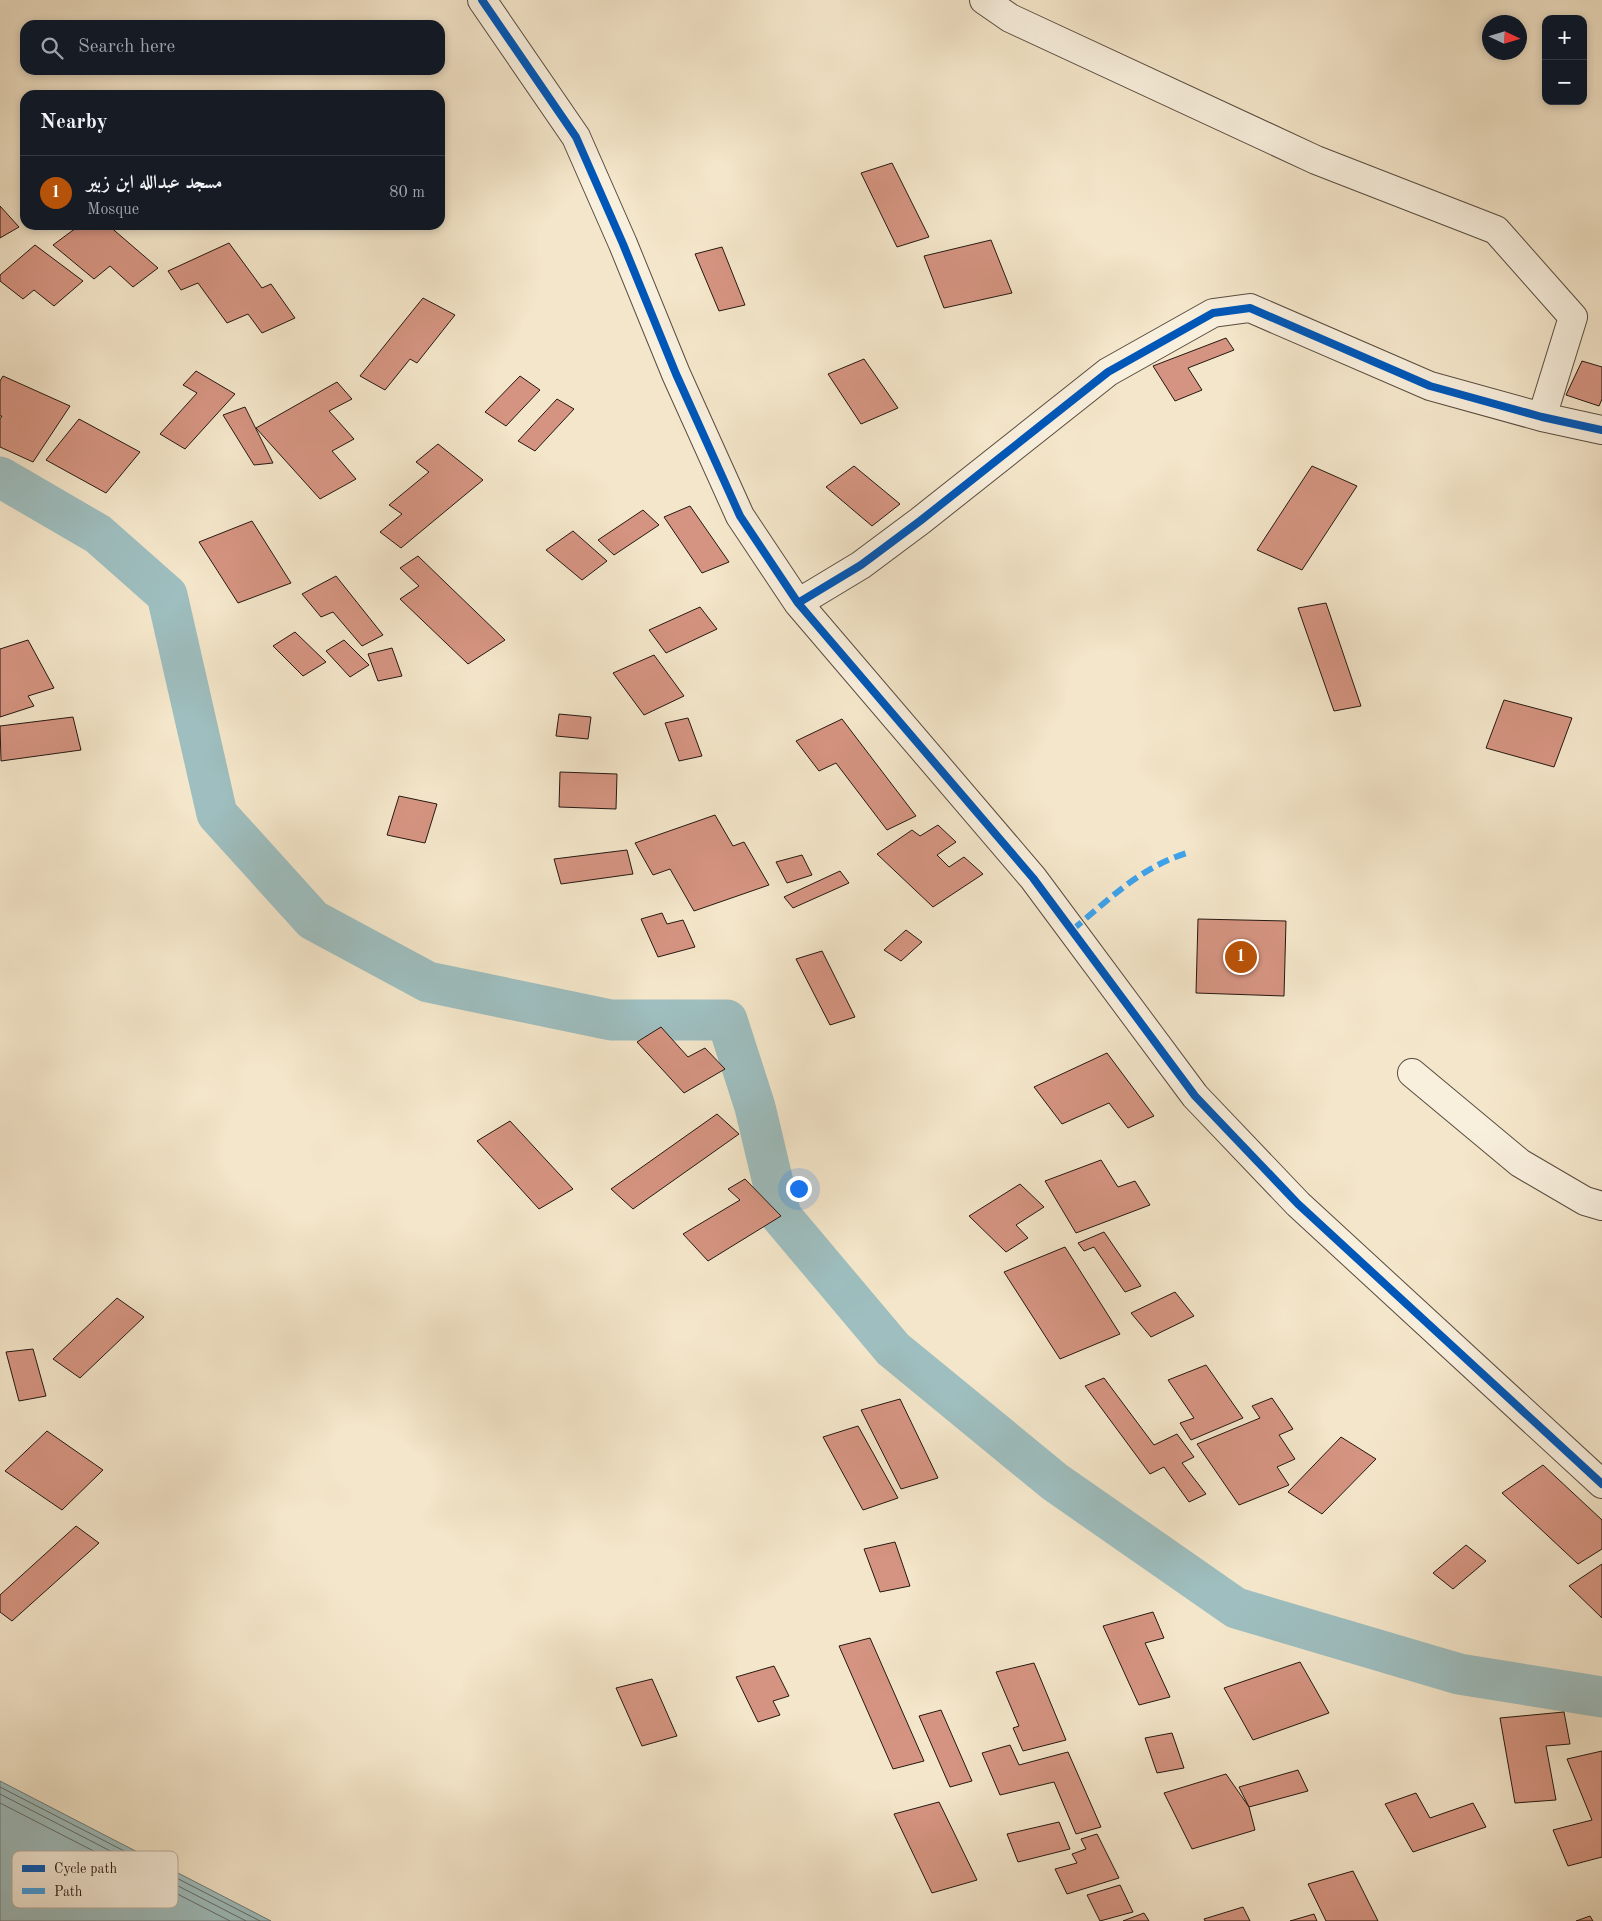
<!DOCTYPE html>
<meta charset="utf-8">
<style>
:root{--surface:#171b24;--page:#20242c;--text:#f1f3f6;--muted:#9ea1a6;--line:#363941;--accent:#b45309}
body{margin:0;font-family:"Old Standard TT",Amiri,serif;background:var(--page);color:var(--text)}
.controls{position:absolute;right:15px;top:15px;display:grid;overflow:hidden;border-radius:10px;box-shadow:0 2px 8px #0003}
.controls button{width:45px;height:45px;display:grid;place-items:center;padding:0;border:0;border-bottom:1px solid var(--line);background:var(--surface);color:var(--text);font:25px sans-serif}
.compass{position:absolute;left:1482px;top:15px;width:45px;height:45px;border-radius:50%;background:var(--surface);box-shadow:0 2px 8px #0003;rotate:94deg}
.you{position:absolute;left:798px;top:1188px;width:18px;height:18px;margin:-12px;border:4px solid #fff;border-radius:50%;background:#1a73e8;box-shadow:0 0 0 8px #1a73e833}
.badge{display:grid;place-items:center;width:32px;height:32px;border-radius:50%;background:var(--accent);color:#fff;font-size:16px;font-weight:700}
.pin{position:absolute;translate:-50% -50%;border:2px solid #fff;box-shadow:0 1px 5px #0006}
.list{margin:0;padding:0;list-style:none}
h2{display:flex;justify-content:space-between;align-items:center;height:65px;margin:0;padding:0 20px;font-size:21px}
h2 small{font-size:16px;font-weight:400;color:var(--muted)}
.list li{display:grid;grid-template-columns:32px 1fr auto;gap:15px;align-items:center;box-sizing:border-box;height:75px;padding:0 20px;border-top:1px solid var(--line)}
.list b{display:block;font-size:19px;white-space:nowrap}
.list p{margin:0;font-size:16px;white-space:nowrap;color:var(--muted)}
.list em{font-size:16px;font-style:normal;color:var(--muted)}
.icon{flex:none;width:28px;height:28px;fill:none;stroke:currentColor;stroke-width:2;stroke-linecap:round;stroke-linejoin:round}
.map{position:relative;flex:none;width:1602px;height:1921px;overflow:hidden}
.search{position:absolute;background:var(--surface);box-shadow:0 2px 8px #0003;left:20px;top:20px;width:425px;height:55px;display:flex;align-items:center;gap:12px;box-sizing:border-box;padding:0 18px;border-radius:15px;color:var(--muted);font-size:19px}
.panel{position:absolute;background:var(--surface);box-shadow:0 2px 8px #0003;left:20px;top:90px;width:425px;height:140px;border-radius:15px}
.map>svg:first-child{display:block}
.water{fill:#9ebebf;stroke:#6e7c79}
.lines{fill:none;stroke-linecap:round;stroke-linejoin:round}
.shore{stroke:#626b68;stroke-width:1}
.canal{stroke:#9ebebf;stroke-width:41}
.building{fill:#d59481;stroke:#251811}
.minor-casing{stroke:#594c3f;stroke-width:30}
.minor{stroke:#f8efdd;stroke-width:28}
.quiet{stroke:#3ea2ea;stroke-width:6;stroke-dasharray:12 6;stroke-linecap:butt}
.cycleway-casing{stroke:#f8efdd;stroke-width:11}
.cycleway{stroke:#0057b8;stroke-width:8}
.key{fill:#f8efdd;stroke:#b9aea0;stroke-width:1}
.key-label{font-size:14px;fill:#251811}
</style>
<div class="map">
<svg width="1602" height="1921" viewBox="0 0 1602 1921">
<rect width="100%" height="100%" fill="#f4e6ca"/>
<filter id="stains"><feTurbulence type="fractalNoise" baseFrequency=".004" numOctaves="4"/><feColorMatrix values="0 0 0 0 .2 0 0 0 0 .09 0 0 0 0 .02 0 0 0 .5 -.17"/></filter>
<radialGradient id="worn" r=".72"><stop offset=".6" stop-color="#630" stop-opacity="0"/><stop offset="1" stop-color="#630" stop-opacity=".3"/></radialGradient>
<!-- water -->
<path class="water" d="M 0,1781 L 271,1921 L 0,1921 Z"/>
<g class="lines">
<!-- shore -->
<path class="shore" d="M 0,1787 L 260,1921
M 0,1794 L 246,1921
M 0,1803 L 230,1921"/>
<!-- canal -->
<path class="canal" d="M 0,477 L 98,534 L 167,595 L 217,814 L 313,920 L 428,982 L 611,1020 L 727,1020 L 755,1107 L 781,1216 L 893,1349 L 1055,1482 L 1236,1608 L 1459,1674 L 1602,1697"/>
</g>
<!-- building -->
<path class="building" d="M 892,163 L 929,237 L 897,247 L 861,173 Z
M 0,206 L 19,227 L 0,238 Z
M 80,225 L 108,225 L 158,268 L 133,287 L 110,266 L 94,279 L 53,245 Z
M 991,240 L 1012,293 L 944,308 L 924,256 Z
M 229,243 L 262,288 L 271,284 L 295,318 L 262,333 L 248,314 L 227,323 L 198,283 L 181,290 L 168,271 Z
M 35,245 L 83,281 L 54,306 L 34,290 L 23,299 L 0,281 L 0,275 Z
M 722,247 L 745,305 L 719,311 L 695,254 Z
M 423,298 L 455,315 L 417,363 L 410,359 L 385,390 L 360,376 Z
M 1226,338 L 1234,350 L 1188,368 L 1202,390 L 1175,401 L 1153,366 Z
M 864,359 L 898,408 L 861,424 L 828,374 Z
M 1582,361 L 1602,367 L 1602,399 L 1599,406 L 1566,395 Z
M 196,371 L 235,394 L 185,449 L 160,434 L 197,393 L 183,385 Z
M 3,376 L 70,406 L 33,462 L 0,447 L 0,419 L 2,416 L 0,416 L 0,381 Z
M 520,376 L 540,390 L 506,426 L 485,412 Z
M 337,382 L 352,399 L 329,411 L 354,439 L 332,451 L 356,479 L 320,499 L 256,428 Z
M 557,399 L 574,409 L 535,451 L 518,441 Z
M 245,407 L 273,463 L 254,465 L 223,415 Z
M 79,419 L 140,452 L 106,493 L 46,460 Z
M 438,444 L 483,480 L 401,548 L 380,532 L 402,514 L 389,505 L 429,472 L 416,462 Z
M 854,466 L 900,504 L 872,526 L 826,487 Z
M 1312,466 L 1357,486 L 1302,570 L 1257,550 Z
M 690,506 L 729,562 L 702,573 L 664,517 Z
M 643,510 L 659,525 L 614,555 L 598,540 Z
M 252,521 L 291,583 L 238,603 L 199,542 Z
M 573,531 L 607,561 L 582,580 L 546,550 Z
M 418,556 L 505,640 L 468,664 L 400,599 L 419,586 L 400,568 Z
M 336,576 L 383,635 L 362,646 L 333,612 L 321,617 L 302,594 Z
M 1326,603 L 1361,706 L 1334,711 L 1298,608 Z
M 700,607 L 717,629 L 666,653 L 649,630 Z
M 295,632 L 326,662 L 303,676 L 273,646 Z
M 28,640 L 54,688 L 28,696 L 34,706 L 0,717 L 0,649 Z
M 344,640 L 369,665 L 350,677 L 326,651 Z
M 392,648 L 402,676 L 378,681 L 368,654 Z
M 654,655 L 684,696 L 644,715 L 613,673 Z
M 1504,700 L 1572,718 L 1554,767 L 1486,748 Z
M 559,714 L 591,717 L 588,739 L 556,736 Z
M 73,717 L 81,750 L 1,761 L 0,726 Z
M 688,718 L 702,756 L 679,761 L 665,723 Z
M 842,719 L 916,816 L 887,830 L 836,763 L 819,771 L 796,741 Z
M 560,772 L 617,774 L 616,809 L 559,807 Z
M 399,796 L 437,804 L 425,843 L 387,835 Z
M 715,815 L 733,846 L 744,842 L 769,885 L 694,911 L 670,869 L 653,875 L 635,843 Z
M 938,825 L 956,842 L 937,855 L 949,867 L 964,857 L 983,874 L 933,907 L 877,854 L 912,830 L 920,836 Z
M 627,850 L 633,874 L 561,884 L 554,859 Z
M 802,855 L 812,875 L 787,883 L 776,862 Z
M 840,871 L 849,883 L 793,908 L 784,897 Z
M 662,913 L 667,924 L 683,920 L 695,947 L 658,957 L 641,919 Z
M 1198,919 L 1286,921 L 1284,996 L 1196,993 Z
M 906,930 L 922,942 L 901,961 L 884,950 Z
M 822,951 L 855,1017 L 830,1025 L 796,959 Z
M 661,1027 L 688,1057 L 705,1048 L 725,1069 L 684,1093 L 637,1042 Z
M 1107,1053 L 1154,1116 L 1128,1128 L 1109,1103 L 1062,1124 L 1034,1087 Z
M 717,1114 L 739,1134 L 633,1209 L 611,1189 Z
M 510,1121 L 573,1189 L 539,1209 L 477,1141 Z
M 1101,1160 L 1118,1187 L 1135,1181 L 1150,1205 L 1076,1233 L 1045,1181 Z
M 745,1179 L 781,1216 L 708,1261 L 683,1234 L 740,1200 L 728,1189 Z
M 1020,1184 L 1044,1207 L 1016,1225 L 1028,1238 L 1006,1252 L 969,1216 Z
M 1104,1232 L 1141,1286 L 1125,1292 L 1094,1247 L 1084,1251 L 1078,1243 Z
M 1065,1247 L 1120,1334 L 1060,1359 L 1004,1272 Z
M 1175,1292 L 1194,1316 L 1151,1337 L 1131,1313 Z
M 117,1298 L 144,1317 L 80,1378 L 53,1359 Z
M 33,1349 L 46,1396 L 19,1401 L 6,1352 Z
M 1206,1365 L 1243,1418 L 1191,1440 L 1180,1423 L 1194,1418 L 1168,1380 Z
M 1104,1378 L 1154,1445 L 1177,1434 L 1194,1457 L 1182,1463 L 1206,1494 L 1189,1502 L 1164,1467 L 1150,1474 L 1085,1386 Z
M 1272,1398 L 1293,1429 L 1279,1435 L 1295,1459 L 1277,1467 L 1289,1485 L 1239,1505 L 1197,1444 L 1260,1418 L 1252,1406 Z
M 900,1399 L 938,1478 L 901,1489 L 861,1410 Z
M 858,1426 L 898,1498 L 863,1510 L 823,1437 Z
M 47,1431 L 103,1470 L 62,1510 L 5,1471 Z
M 1341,1437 L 1376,1459 L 1322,1514 L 1288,1492 Z
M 1543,1465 L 1602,1520 L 1602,1549 L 1578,1564 L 1502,1493 Z
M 76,1526 L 99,1543 L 12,1621 L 0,1612 L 0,1595 Z
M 895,1542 L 910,1586 L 880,1592 L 864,1549 Z
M 1466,1545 L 1486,1561 L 1453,1589 L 1433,1573 Z
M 1602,1564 L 1602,1618 L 1569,1586 Z
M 1153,1612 L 1164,1638 L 1145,1643 L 1170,1697 L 1139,1705 L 1103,1626 Z
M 870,1638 L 924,1761 L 893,1769 L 839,1646 Z
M 1300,1662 L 1329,1713 L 1253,1740 L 1224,1688 Z
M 1034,1663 L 1066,1740 L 1023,1751 L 1013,1728 L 1019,1726 L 996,1672 Z
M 774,1666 L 789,1696 L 773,1701 L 780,1715 L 758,1722 L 736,1677 Z
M 652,1679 L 677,1736 L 642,1746 L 616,1688 Z
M 941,1710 L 972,1781 L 950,1787 L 919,1716 Z
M 1564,1712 L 1570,1744 L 1546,1746 L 1556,1800 L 1515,1803 L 1500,1718 Z
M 1172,1733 L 1184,1768 L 1157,1773 L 1145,1738 Z
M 1010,1745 L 1019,1765 L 1068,1752 L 1101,1827 L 1076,1834 L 1054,1782 L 1000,1795 L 982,1753 Z
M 1602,1751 L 1602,1857 L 1568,1866 L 1553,1830 L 1592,1820 L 1567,1759 Z
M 1298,1770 L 1308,1791 L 1249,1807 L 1239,1787 Z
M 1226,1774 L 1249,1807 L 1255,1830 L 1192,1849 L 1164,1793 Z
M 1416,1793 L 1430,1818 L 1473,1803 L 1486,1827 L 1413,1852 L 1385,1804 Z
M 939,1802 L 977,1880 L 932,1893 L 894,1814 Z
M 1059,1822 L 1070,1849 L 1018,1862 L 1007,1834 Z
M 1097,1834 L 1119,1878 L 1067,1894 L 1055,1869 L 1077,1863 L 1072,1854 L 1086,1849 L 1081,1839 Z
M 1353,1871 L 1378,1921 L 1326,1921 L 1308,1884 Z
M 1120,1885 L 1133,1912 L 1100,1921 L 1087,1895 Z
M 1243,1907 L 1250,1921 L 1205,1921 L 1204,1919 Z
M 1144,1913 L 1149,1921 L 1123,1921 Z
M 1314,1914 L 1317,1921 L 1290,1921 Z
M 1590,1916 L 1593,1921 L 1576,1921 Z"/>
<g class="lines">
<!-- minor casing -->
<g class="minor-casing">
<path id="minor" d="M 482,0 L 576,137 L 623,244 L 676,374 L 740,516 L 798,603 L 1033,878 L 1195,1096 L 1298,1204 L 1602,1484
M 984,0 L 1010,18 L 1316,160 L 1496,230 L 1573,317 L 1542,417
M 798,603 L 861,565 L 920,521 L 1108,372 L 1213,313 L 1250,308 L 1430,386 L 1542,417 L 1602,430
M 1412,1073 L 1520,1163 L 1585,1201 L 1602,1206"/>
</g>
<!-- minor -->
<use href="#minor" class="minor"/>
<!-- quiet -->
<path class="quiet" d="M 1072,930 C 1110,899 1139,868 1187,853"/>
<!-- cycleway casing -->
<g class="cycleway-casing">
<path id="cycleway" d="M 482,0 L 576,137 L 623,244 L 676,374 L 740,516 L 798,603 L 1033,878 L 1195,1096 L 1298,1204 L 1602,1484
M 798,603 L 861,565 L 920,521 L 1108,372 L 1213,313 L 1250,308 L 1430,386 L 1542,417 L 1602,430"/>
</g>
<!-- cycleway -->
<use href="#cycleway" class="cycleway"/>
</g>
<!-- legend -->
<rect x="12" y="1851" width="166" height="57" rx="8" class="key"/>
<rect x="22" y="1865" width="23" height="7" fill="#0057b8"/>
<rect x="22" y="1888" width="23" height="6" fill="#3ea2ea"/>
<g class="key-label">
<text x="54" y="1873">Cycle path</text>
<text x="54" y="1896">Path</text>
</g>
<rect width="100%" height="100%" filter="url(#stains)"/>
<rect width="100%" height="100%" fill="url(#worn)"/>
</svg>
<div class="controls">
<button>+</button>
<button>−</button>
</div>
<svg class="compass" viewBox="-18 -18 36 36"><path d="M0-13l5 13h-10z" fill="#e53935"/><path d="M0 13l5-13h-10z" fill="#9ea1a6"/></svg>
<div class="you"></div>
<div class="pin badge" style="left:1241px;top:957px">1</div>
<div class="search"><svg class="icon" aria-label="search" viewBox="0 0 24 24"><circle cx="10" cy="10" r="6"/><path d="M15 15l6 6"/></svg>Search here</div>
<section class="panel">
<h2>Nearby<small></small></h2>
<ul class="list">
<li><span class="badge">1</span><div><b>مسجد عبدالله ابن زبیر</b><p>Mosque</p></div><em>80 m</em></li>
</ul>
</section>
</div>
